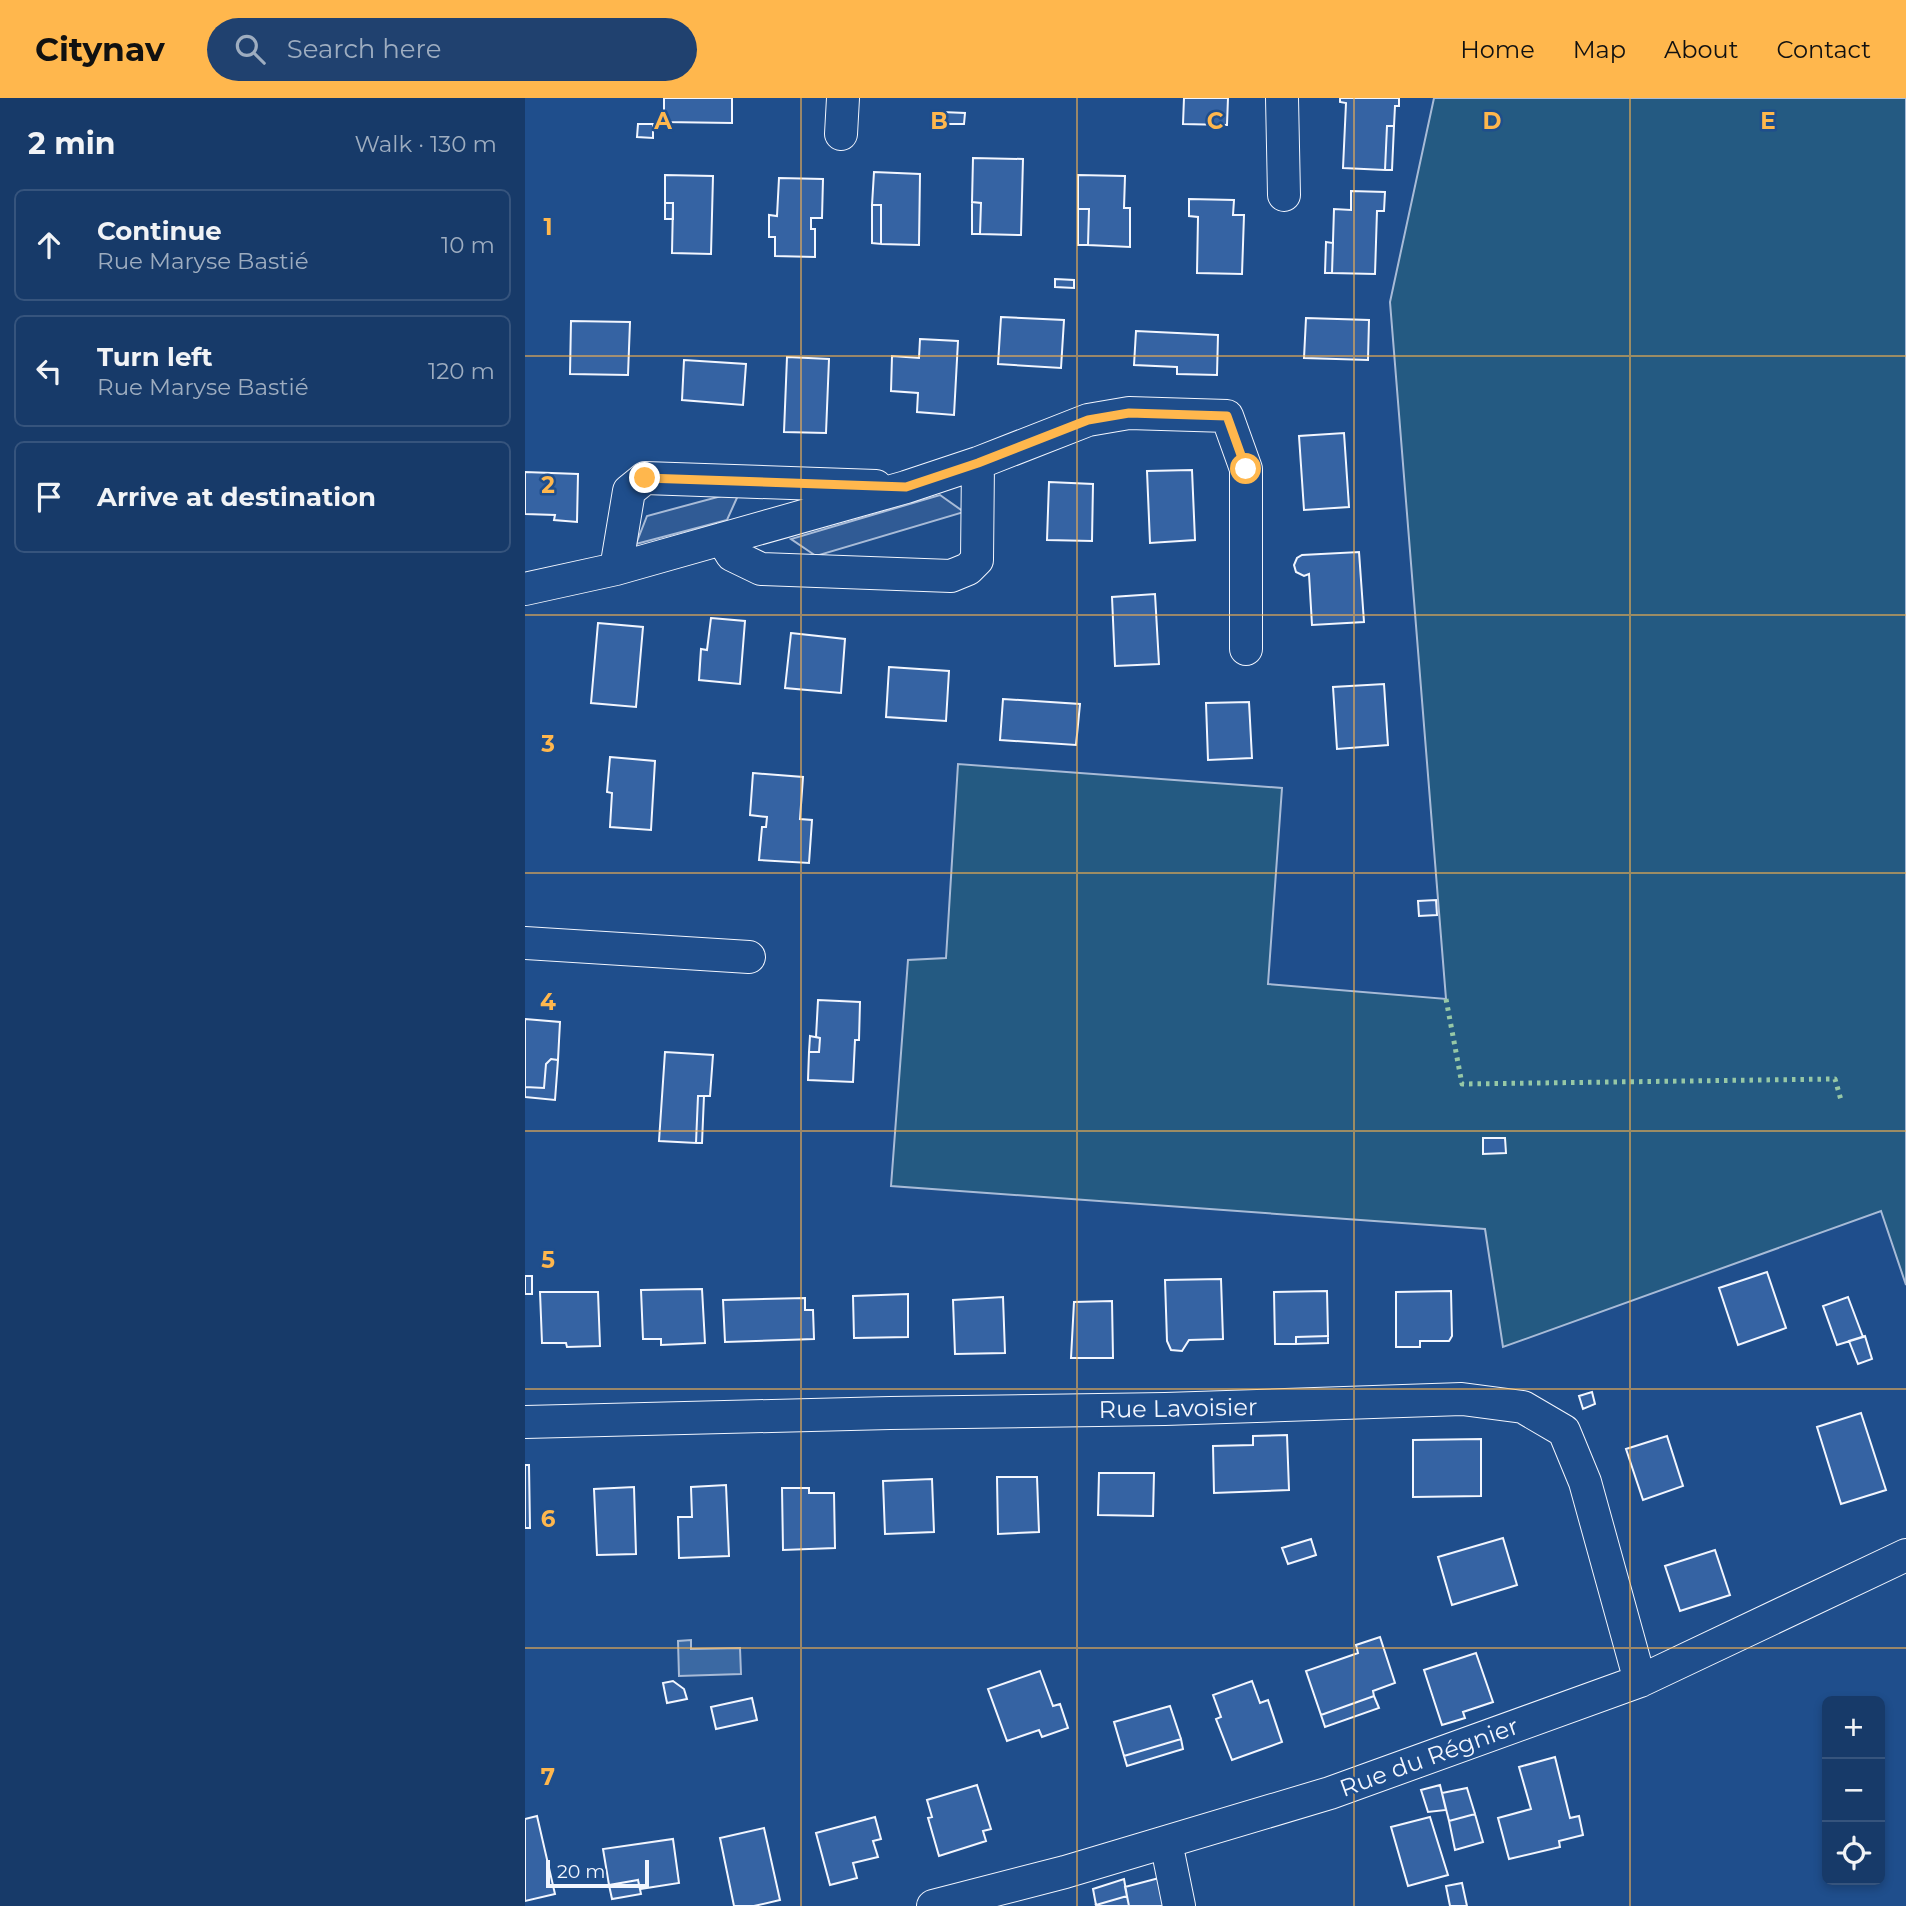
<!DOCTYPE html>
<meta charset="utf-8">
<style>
:root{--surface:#173a69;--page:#20416f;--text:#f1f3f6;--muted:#9eadc0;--line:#36547d;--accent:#ffb74d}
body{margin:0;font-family:Montserrat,sans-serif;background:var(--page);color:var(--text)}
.controls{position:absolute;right:21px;bottom:21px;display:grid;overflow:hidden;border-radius:10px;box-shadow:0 4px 10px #0003}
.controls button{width:63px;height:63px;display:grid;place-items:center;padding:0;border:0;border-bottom:2px solid var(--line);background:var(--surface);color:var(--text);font:35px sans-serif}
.scale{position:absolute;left:21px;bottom:18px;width:103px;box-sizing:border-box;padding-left:7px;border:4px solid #f2f6ff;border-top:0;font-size:19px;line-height:24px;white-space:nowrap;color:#f2f6ff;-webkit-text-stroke:5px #1f4e8c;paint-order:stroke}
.stop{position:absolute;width:21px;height:21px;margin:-16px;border:5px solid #ffb74d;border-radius:50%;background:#fff}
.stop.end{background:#ffb74d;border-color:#fff;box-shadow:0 2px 7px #0008}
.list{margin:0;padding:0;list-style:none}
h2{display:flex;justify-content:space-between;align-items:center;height:91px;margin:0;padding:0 28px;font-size:30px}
h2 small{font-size:23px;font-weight:400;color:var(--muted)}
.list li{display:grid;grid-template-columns:46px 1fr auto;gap:21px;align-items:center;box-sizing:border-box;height:112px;margin:0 14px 14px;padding:0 14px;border:2px solid var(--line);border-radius:10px}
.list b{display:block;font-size:26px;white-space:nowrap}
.list p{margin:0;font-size:23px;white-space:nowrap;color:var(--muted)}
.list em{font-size:23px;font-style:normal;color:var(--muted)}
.icon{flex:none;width:38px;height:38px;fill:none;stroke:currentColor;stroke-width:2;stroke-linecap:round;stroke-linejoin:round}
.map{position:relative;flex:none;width:1381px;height:1808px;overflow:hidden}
header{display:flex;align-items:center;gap:42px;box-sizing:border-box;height:98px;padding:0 35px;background:var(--accent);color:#111}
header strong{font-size:33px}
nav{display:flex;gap:38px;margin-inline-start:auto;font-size:24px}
.search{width:490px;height:63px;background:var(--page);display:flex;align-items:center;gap:18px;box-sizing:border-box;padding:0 24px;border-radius:38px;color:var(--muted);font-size:26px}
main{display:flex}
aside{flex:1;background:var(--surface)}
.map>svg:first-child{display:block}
.green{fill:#245a82;stroke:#a8bbd7;stroke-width:2}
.parking{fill:#305b95;stroke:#a8bbd7;stroke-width:2}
.water{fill:#3b69a3;stroke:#a8bbd7;stroke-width:2}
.building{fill:#3563a3;stroke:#f2f6ff;stroke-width:2}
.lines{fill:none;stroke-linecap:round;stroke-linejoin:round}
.minor-casing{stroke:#f2f6ff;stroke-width:34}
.minor{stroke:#1f4e8c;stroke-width:32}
.hedge{stroke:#97c8a6;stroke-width:5;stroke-dasharray:3.5 5;stroke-linecap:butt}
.route{stroke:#ffb74d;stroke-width:9}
.grid{fill:none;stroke:#ffb74d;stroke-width:2;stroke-opacity:0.55}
.labels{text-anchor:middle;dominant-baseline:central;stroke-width:5;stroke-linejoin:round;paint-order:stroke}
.street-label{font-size:24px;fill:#f2f6ff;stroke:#1f4e8c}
.grid-label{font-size:23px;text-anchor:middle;font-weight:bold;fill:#ffb74d;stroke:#1f4e8c;stroke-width:5;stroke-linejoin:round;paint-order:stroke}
</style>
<header>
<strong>Citynav</strong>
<div class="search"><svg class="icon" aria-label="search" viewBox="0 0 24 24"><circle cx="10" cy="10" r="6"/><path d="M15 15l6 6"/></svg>Search here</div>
<nav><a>Home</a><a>Map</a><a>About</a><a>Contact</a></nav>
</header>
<main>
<aside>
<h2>2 min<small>Walk · 130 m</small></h2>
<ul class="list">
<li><svg class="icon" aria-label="ahead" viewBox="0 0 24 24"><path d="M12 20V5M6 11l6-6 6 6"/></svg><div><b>Continue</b><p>Rue Maryse Bastié</p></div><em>10 m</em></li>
<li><svg class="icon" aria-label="left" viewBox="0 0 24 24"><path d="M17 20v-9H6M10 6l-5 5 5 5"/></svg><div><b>Turn left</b><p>Rue Maryse Bastié</p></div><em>120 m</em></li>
<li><svg class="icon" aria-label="arrive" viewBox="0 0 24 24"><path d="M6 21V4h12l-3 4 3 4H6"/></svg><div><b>Arrive at destination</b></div></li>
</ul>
</aside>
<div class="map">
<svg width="1381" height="1808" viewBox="0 0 1381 1808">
<rect width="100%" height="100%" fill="#1f4e8c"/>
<!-- green -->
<path class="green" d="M 909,0 L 1381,0 L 1381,1187 L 1356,1113 L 978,1249 L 960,1131 L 366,1088 L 383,862 L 421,860 L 433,666 L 757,690 L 743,886 L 921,901 L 865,204 Z"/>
<!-- parking -->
<path class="parking" d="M 215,393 L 202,422 L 111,446 L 122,418 Z
M 415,397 L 439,414 L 291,458 L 266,441 Z"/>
<!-- water -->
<path class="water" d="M 166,1542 L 166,1551 L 215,1550 L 216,1576 L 154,1578 L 153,1543 Z"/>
<!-- building -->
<path class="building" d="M 139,0 L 207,0 L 207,25 L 139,24 Z
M 659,0 L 703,0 L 702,27 L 658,26 Z
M 815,0 L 874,0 L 874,8 L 870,8 L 869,28 L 862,28 L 860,72 L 818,70 L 821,5 L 815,4 Z
M 417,14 L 440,15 L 439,26 L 416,26 Z
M 113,26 L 128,26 L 128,40 L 112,39 Z
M 862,28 L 869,28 L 867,72 L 860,72 Z
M 448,60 L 498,61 L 496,137 L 455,136 L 456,105 L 447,104 Z
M 349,74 L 395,76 L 394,147 L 356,146 L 356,107 L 347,107 Z
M 140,77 L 188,78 L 186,156 L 147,155 L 148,105 L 140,105 Z
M 553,77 L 600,78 L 599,110 L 605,110 L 605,149 L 563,147 L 564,111 L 553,111 Z
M 254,80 L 298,81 L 297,120 L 286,120 L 286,131 L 290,131 L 290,159 L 250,158 L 250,139 L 244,139 L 244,117 L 252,118 Z
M 826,93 L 860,94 L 859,113 L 852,113 L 850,176 L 807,175 L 809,111 L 826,112 Z
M 664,101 L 709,102 L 708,117 L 719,117 L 717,176 L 672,175 L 673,119 L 664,118 Z
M 447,104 L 456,105 L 455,136 L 447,136 Z
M 140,105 L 148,105 L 148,121 L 140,121 Z
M 347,107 L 356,107 L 356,146 L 347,145 Z
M 553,111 L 564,111 L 563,147 L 553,147 Z
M 801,144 L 808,145 L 807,175 L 800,175 Z
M 530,181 L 549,182 L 549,190 L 530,189 Z
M 476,219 L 539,222 L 536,270 L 473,266 Z
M 781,220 L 844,222 L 843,262 L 779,260 Z
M 46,223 L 105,224 L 103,277 L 45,276 Z
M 611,233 L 693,237 L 692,277 L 652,276 L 652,269 L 609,267 Z
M 395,241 L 433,243 L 429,317 L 392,314 L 393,295 L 366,293 L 367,258 L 394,260 Z
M 262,259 L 304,261 L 301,335 L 259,334 Z
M 159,262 L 221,266 L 218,307 L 157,302 Z
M 819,335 L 824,409 L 779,412 L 774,338 Z
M 667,372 L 670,442 L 625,445 L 622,373 Z
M 0,374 L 53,376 L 52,424 L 29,422 L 30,417 L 0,416 Z
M 524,384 L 568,386 L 567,443 L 522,442 Z
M 834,454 L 839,524 L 787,527 L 784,476 L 779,478 L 771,474 L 769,467 L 772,460 L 777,457 Z
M 630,496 L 634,566 L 590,568 L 587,499 Z
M 186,520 L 220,523 L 215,586 L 174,582 L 176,551 L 182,552 Z
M 73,525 L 118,529 L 111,609 L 66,605 Z
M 266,535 L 320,541 L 316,595 L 260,590 Z
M 364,569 L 424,573 L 421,623 L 361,619 Z
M 859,586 L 863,647 L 812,651 L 808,589 Z
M 478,601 L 555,606 L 551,647 L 475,642 Z
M 724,604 L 727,660 L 683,662 L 681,605 Z
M 85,659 L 130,663 L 126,732 L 85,729 L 87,695 L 82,694 Z
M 228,675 L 278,679 L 275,721 L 287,722 L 284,765 L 234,762 L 237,729 L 241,729 L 242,719 L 225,717 Z
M 911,802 L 912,817 L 894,818 L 893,803 Z
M 293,902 L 335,904 L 334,942 L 330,942 L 328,984 L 283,982 L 284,954 L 294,954 L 295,940 L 291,939 Z
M 0,921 L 35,924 L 33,962 L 26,961 L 21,966 L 19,990 L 0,989 Z
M 285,938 L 295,940 L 294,954 L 284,954 Z
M 140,954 L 188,957 L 185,998 L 173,998 L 171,1045 L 134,1043 Z
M 26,961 L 33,962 L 30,1002 L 0,999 L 0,989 L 19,990 L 21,966 Z
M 173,998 L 179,998 L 177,1045 L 171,1045 Z
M 958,1040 L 980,1040 L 981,1055 L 958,1056 Z
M 1242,1174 L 1261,1230 L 1213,1247 L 1194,1190 Z
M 0,1178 L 7,1178 L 7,1196 L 0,1196 Z
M 696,1181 L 698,1241 L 664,1242 L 657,1253 L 646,1252 L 642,1243 L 640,1182 Z
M 177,1191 L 180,1245 L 136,1247 L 136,1241 L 118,1241 L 116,1192 Z
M 802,1193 L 803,1238 L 771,1239 L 771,1246 L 750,1246 L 749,1194 Z
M 926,1193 L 927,1238 L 924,1243 L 895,1243 L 895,1249 L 871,1249 L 871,1194 Z
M 15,1194 L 73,1194 L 75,1248 L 42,1249 L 41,1245 L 17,1245 Z
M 383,1196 L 383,1239 L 329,1240 L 328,1198 Z
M 478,1199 L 480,1255 L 430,1256 L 428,1202 Z
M 1323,1199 L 1338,1239 L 1312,1247 L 1298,1208 Z
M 280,1200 L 280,1212 L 288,1212 L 289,1241 L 200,1244 L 198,1202 Z
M 587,1203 L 588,1260 L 546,1260 L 549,1204 Z
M 803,1238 L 803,1245 L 771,1246 L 771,1239 Z
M 1340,1238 L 1347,1261 L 1333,1266 L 1324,1243 Z
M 1067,1294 L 1070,1306 L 1058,1311 L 1054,1298 Z
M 1336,1315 L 1361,1392 L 1316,1406 L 1292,1329 Z
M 762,1337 L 764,1392 L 689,1395 L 688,1348 L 728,1347 L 728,1338 Z
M 1142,1338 L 1158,1388 L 1118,1402 L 1101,1351 Z
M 956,1341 L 956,1398 L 888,1399 L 888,1342 Z
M 0,1367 L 4,1367 L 5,1430 L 0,1430 Z
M 574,1375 L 629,1375 L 628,1418 L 573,1417 Z
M 472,1379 L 512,1379 L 514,1434 L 473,1436 Z
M 407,1381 L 409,1434 L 360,1436 L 358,1383 Z
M 201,1387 L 204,1458 L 154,1460 L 153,1419 L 167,1419 L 166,1389 Z
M 109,1389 L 111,1456 L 72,1457 L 69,1391 Z
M 257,1390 L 284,1390 L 284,1395 L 309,1395 L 310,1450 L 258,1452 Z
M 978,1440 L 992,1487 L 927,1507 L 913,1459 Z
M 786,1441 L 791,1457 L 763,1466 L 757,1450 Z
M 1190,1452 L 1205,1497 L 1155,1513 L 1140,1468 Z
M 855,1539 L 870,1585 L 848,1593 L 849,1598 L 796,1617 L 781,1573 L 833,1555 L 831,1547 Z
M 951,1555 L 968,1604 L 938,1614 L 940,1620 L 917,1627 L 899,1572 Z
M 515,1573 L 528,1608 L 535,1606 L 543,1630 L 517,1639 L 514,1632 L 482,1643 L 463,1591 Z
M 148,1583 L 159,1591 L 162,1601 L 142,1605 L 138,1585 Z
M 727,1583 L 735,1605 L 743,1602 L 757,1644 L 707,1662 L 691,1621 L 696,1619 L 688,1597 Z
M 849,1598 L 854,1610 L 800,1629 L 796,1617 Z
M 227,1600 L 232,1622 L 191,1631 L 186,1609 Z
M 645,1608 L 656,1641 L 599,1658 L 589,1624 Z
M 656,1641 L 658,1651 L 602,1668 L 599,1658 Z
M 1030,1659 L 1045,1720 L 1054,1718 L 1058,1737 L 1034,1743 L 1035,1749 L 984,1761 L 973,1720 L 1006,1711 L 994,1669 Z
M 452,1687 L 466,1731 L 458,1733 L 461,1743 L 414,1758 L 403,1720 L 407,1719 L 402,1702 Z
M 915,1687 L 921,1712 L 903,1714 L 896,1692 Z
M 942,1690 L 950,1716 L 924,1723 L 917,1695 Z
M 950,1716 L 958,1744 L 930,1752 L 924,1723 Z
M 12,1718 L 30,1796 L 0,1803 L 0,1721 Z
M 350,1719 L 356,1741 L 348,1743 L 353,1759 L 328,1765 L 332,1780 L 305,1787 L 291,1735 Z
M 905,1719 L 923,1777 L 883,1788 L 866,1729 Z
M 239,1730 L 255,1802 L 229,1808 L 209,1808 L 195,1740 Z
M 148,1741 L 154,1785 L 115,1791 L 113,1782 L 84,1787 L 78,1751 Z
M 634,1780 L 640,1808 L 604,1808 L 600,1789 Z
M 599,1781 L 602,1798 L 571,1807 L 568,1791 Z
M 113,1782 L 116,1796 L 87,1801 L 84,1787 Z
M 937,1785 L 942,1808 L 925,1808 L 921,1788 Z
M 602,1798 L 604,1808 L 572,1808 L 571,1807 Z"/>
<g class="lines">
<!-- minor casing -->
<g class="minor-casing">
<path id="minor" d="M 757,0 L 759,97
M 316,36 L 318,0
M 197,441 L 207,457 L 236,471 L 426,478 L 443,471 L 452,462 L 453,365
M 91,471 L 104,393 L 120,380 L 351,388
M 0,491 L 91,471 L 381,389 L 453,365 L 563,322 L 604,315 L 702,318 L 721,371 L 721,551
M 0,845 L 224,859
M 0,1324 L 365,1315 L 640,1311 L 937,1301 L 998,1309 L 1039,1333 L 1060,1384 L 1115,1583
M 641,1744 L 654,1808
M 408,1808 L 540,1774 L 805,1695 L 1115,1583 L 1381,1457"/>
</g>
<!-- minor -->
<use href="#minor" class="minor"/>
<!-- hedge -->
<path class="hedge" d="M 921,901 L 937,986 L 1310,981 L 1316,1002"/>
</g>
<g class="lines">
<!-- route -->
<path class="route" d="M 120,380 L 381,389 L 453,365 L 563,322 L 604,315 L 702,318 L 721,371"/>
</g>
<!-- grid -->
<path class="grid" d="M 276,0 L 276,1808M 552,0 L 552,1808M 829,0 L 829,1808M 1105,0 L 1105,1808M 0,258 L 1381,258M 0,517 L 1381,517M 0,775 L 1381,775M 0,1033 L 1381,1033M 0,1291 L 1381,1291M 0,1550 L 1381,1550"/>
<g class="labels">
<!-- street labels -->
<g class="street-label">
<text transform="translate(653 1310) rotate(-1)">Rue Lavoisier</text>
<text transform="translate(904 1659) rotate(-20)">Rue du Régnier</text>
</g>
</g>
<g class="grid-label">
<text x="138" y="31">A</text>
<text x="414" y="31">B</text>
<text x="690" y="31">C</text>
<text x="967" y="31">D</text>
<text x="1243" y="31">E</text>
<text x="23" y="137">1</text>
<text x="23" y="395">2</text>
<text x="23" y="654">3</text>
<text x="23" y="912">4</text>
<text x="23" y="1170">5</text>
<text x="23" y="1429">6</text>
<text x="23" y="1687">7</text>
</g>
</svg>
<div class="controls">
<button>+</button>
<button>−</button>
<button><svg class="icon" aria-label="locate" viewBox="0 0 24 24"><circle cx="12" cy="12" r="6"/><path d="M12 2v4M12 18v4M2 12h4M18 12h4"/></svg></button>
</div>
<div class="scale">20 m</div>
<div class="stop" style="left:721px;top:371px"></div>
<div class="stop end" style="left:120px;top:380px"></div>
</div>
</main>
